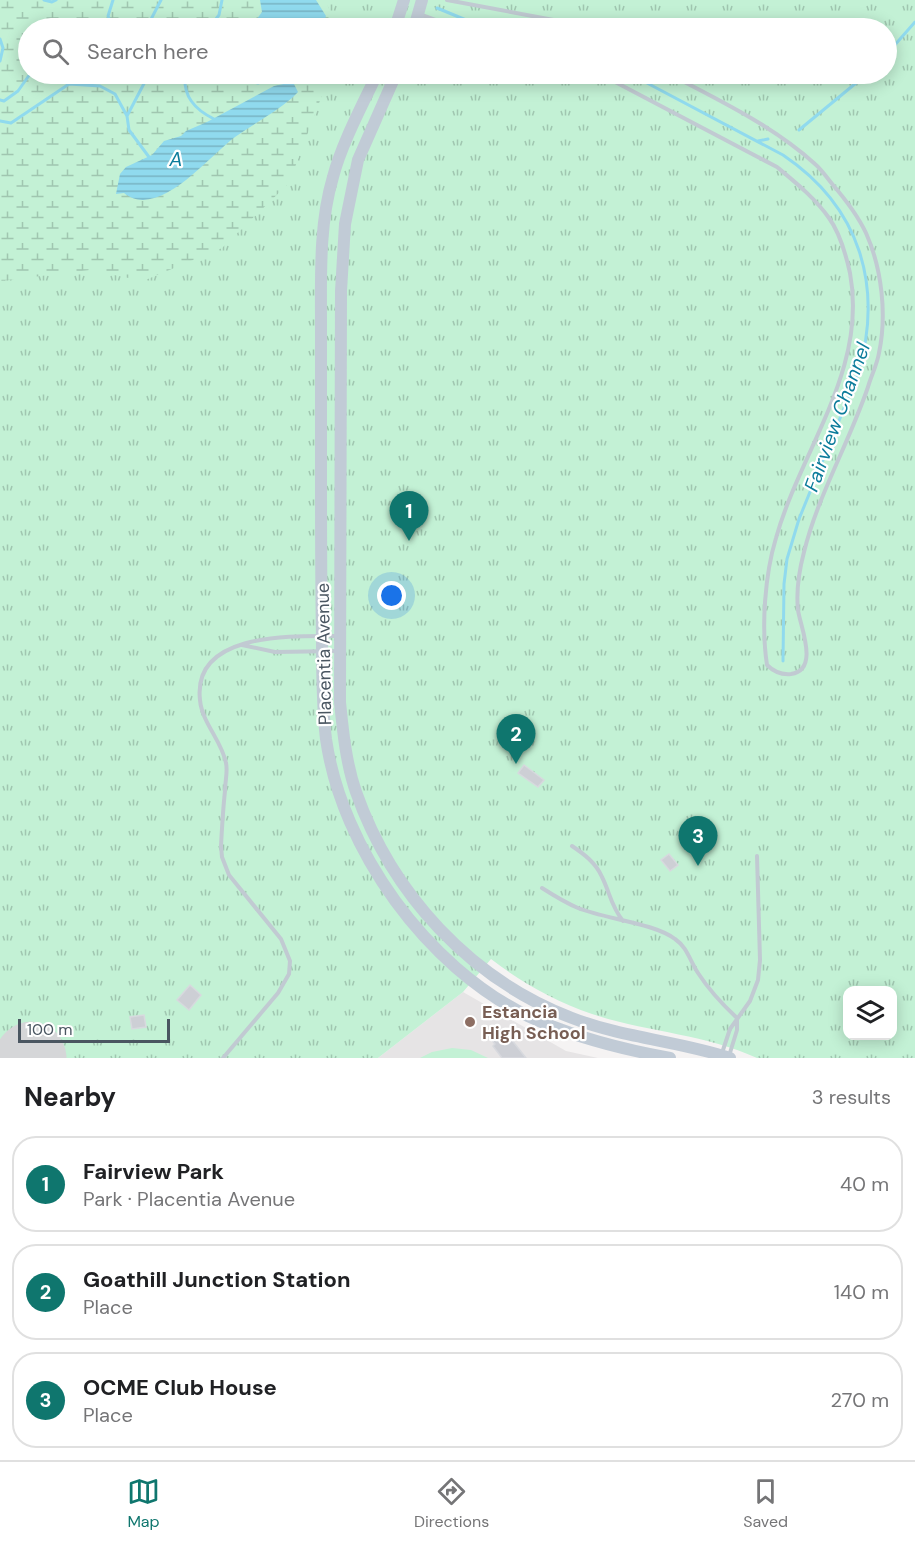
<!DOCTYPE html>
<meta charset="utf-8">
<style>
:root{--surface:#fff;--page:#f6f6f6;--text:#202124;--muted:#757577;--line:#e0e0e0;--accent:#0f766e}
body{margin:0;font-family:"DM Sans",sans-serif;background:var(--page);color:var(--text)}
.controls{position:absolute;right:18px;bottom:18px;display:grid;overflow:hidden;border-radius:12px;box-shadow:0 3px 15px #0003}
.controls button{width:54px;height:54px;display:grid;place-items:center;padding:0;border:0;border-bottom:2px solid var(--line);background:var(--surface);color:var(--text);font:30px sans-serif}
.scale{position:absolute;left:18px;bottom:15px;width:152px;box-sizing:border-box;padding-left:6px;border:3px solid #4a5661;border-top:0;font-size:16px;line-height:21px;white-space:nowrap;color:#4a5661;-webkit-text-stroke:4px #fff;paint-order:stroke}
.you{position:absolute;left:392px;top:596px;width:21px;height:21px;margin:-15px;border:4px solid #fff;border-radius:50%;background:#1a73e8;box-shadow:0 0 0 9px #1a73e833}
.badge{display:grid;place-items:center;width:39px;height:39px;border-radius:50%;background:var(--accent);color:#fff;font-size:20px;font-weight:700}
.pin{position:absolute;translate:-50% -50px;filter:drop-shadow(0 2px 3px #0008)}
.pin::after{content:'';position:absolute;top:32px;width:21px;height:18px;background:inherit;clip-path:polygon(0 0,100% 0,50% 100%)}
.list{margin:0;padding:0;list-style:none}
h2{display:flex;justify-content:space-between;align-items:center;height:78px;margin:0;padding:0 24px;font-size:26px}
h2 small{font-size:20px;font-weight:400;color:var(--muted)}
.list li{display:grid;grid-template-columns:39px 1fr auto;gap:18px;align-items:center;box-sizing:border-box;height:96px;margin:0 12px 12px;padding:0 12px;border:2px solid var(--line);border-radius:24px}
.list b{display:block;font-size:22px;white-space:nowrap}
.list p{margin:0;font-size:20px;white-space:nowrap;color:var(--muted)}
.list em{font-size:20px;font-style:normal;color:var(--muted)}
.icon{flex:none;width:33px;height:33px;fill:none;stroke:currentColor;stroke-width:2;stroke-linecap:round;stroke-linejoin:round}
.map{position:relative;flex:none;width:915px;height:1058px;overflow:hidden}
.search{position:absolute;background:var(--surface);box-shadow:0 3px 15px #0003;left:18px;right:18px;top:18px;height:66px;display:flex;align-items:center;gap:15px;box-sizing:border-box;padding:0 21px;border-radius:33px;color:var(--muted);font-size:22px}
.sheet{height:402px;background:var(--surface)}
nav{display:flex;justify-content:space-around;align-items:center;box-sizing:border-box;height:84px;border-top:2px solid var(--line);background:var(--surface);font-size:16px;color:var(--muted)}
nav a{display:grid;justify-items:center;gap:3px}
nav .on{color:var(--accent)}
.map>svg:first-child{display:block}
.education{fill:#e6e4e5}
.grass{fill:url(#grass-tufts);fill-rule:evenodd}
.wetland{fill:url(#wetland-marsh)}
.garden{fill:#c3f1d5}
.water{fill:url(#water-rules)}
.lines{fill:none;stroke-linecap:round;stroke-linejoin:round}
.stream{stroke:#90daee;stroke-width:3}
.runway{stroke:#d5d6d8;stroke-width:69}
.building{fill:#cdcfd5;stroke:#d7d9de;stroke-width:1.5}
.service{stroke:#c1cad2;stroke-width:4}
.secondary{stroke:#c1cbd6;stroke-width:12}
.education-dot{fill:#8d6e63;stroke:#fff;stroke-width:2}
.labels{text-anchor:middle;dominant-baseline:central;stroke-width:4.5;stroke-linejoin:round;paint-order:stroke}
.street-label{font-size:18px;fill:#4a5661;stroke:#fff}
.education-label{font-size:18px;font-weight:bold;fill:#785e54;stroke:#fff;text-anchor:start}
.water-label{font-size:20px;font-style:italic;fill:#0c7c9b;stroke:#fff}
</style>
<div class="map">
<svg width="915" height="1058" viewBox="0 0 915 1058">
<defs>
<pattern id="grass-tufts" width="24" height="20" patternUnits="userSpaceOnUse" patternTransform="scale(1.5)"><rect width="24" height="20" fill="#c3f1d5"/><path d="M3 7l-1-3M5 7V3M7 7l1-3M15 17l-1-3M17 17v-4M19 17l1-3" fill="none" stroke="#a0c6b0"/></pattern>
<pattern id="wetland-marsh" width="20" height="14" patternUnits="userSpaceOnUse" patternTransform="scale(1.5)"><rect width="20" height="14" fill="#c3f1d5"/><path d="M1 5h8M5 5V1M11 12h8M15 12V8" fill="none" stroke="#a0c6b0"/></pattern>
<pattern id="water-rules" width="6" height="5" patternUnits="userSpaceOnUse" patternTransform="scale(1.5)"><rect width="6" height="5" fill="#90daee"/><path d="M0 2.5h6" fill="none" stroke="#78b4c4"/></pattern>
</defs>
<rect width="100%" height="100%" fill="#f5f3f3"/>
<!-- education -->
<path class="education" d="M 463,992 L 566,1051 L 598,1058 L 378,1058 Z"/>
<!-- grass -->
<path class="grass" d="M 0,0 L 915,0 L 915,1058 L 757,1058 C 705,1034 646,1032 592,1014 C 555,1001 522,983 491,959 L 463,992 L 378,1058 L 0,1058 ZM 28,28 L 886,28 L 886,74 L 28,74 ZM 848,990 L 892,990 L 892,1036 L 848,1036 Z"/>
<!-- wetland -->
<path class="wetland" d="M 0,0 L 325,0 L 338,28 L 28,28 L 28,74 L 330,74 L 289,183 L 222,248 L 143,281 L 90,270 L 0,281 Z"/>
<!-- garden -->
<path class="garden" d="M 452,1048 L 471,1050 L 488,1058 L 420,1058 L 432,1052 Z"/>
<!-- water -->
<path class="water" d="M 260,0 L 316,0 L 326,16 L 321,28 L 250,28 L 262,12 Z
M 293,82 L 298,92 L 292,98 C 274,113 254,124 235,137 C 209,156 158,221 124,193 L 116,194 L 120,174 L 126,167 L 152,155 L 164,141 L 181,136 L 186,131 L 207,122 L 274,86 Z"/>
<g class="lines">
<!-- stream -->
<path class="stream" d="M 44,0 L 52,2 L 56,0
M 113,0 L 108,16 L 113,27 L 115,28
M 437,8 L 471,22 L 501,28
M 144,28 L 147,27 L 161,0
M 209,28 L 219,15 L 222,0
M 0,39 L 3,48 L 0,61
M 886,55 L 915,22
M 185,74 C 183,96 194,109 214,119
M 246,74 L 252,82 L 258,83 L 283,74
M 286,74 L 290,75 L 293,82
M 630,74 L 783,155 C 860,207 884,286 858,374 L 799,519 L 787,559 L 784,584 L 783,661
M 0,100 L 4,101 L 18,91 L 30,74
M 127,116 L 149,74
M 0,121 L 11,123 L 69,84 L 100,86 L 115,94 L 127,116 L 129,130 L 149,157
M 799,130 L 867,74
M 758,141 L 768,139"/>
<!-- runway -->
<path class="runway" d="M 29,1058 L 31,1056 L 32,1058"/>
</g>
<!-- building -->
<path class="building" d="M 524,765 L 544,780 L 538,787 L 518,773 Z
M 669,854 L 678,865 L 670,871 L 661,860 Z
M 190,985 L 201,995 L 189,1010 L 177,1000 Z
M 144,1015 L 146,1027 L 132,1029 L 130,1017 Z
M 497,1026 L 505,1035 L 507,1034 L 526,1058 L 502,1058 L 493,1046 L 495,1044 L 487,1034 Z"/>
<g class="lines">
<!-- service -->
<path class="service" d="M 447,0 L 559,21 L 582,28
M 419,14 L 457,28
M 600,74 L 777,167 C 795,182 815,198 829,218 C 840,233 846,255 850,273 C 868,370 801,449 776,538 C 765,574 761,627 767,665 C 774,672 781,675 791,674 C 820,670 800,626 798,610 C 796,591 799,571 804,552 C 818,495 849,443 868,387 C 871,376 877,365 879,353 C 887,315 882,269 866,233 C 858,216 845,199 833,185 C 827,178 822,170 815,164 C 773,126 719,100 669,74
M 242,645 L 275,652 L 339,651
M 572,846 C 584,854 596,863 602,877 C 610,893 611,906 623,921
M 542,888 C 553,895 566,903 578,908 C 605,919 654,923 675,939 C 687,947 690,961 698,973 C 709,990 722,1004 737,1018 L 737,1030 L 729,1056
M 722,1053 L 730,1029 L 750,1001 L 758,980 L 760,960 L 757,856
M 223,1058 L 278,993 L 289,974 L 290,961 L 281,939 L 229,875 L 222,857 L 221,846 C 222,827 223,809 225,791 C 225,782 228,771 226,763 C 222,741 202,723 200,700 C 192,631 295,636 339,636"/>
<!-- secondary -->
<path class="secondary" d="M 395,28 L 404,0
M 414,28 L 422,0
M 377,74 C 362,106 342,143 333,177 C 319,224 321,276 321,324 C 321,374 321,423 321,472 C 321,528 321,583 322,638 C 322,672 322,706 326,739 C 342,850 427,967 528,1016 C 573,1037 621,1049 670,1058
M 396,74 L 358,160 L 345,224 L 341,291 L 340,702 C 343,732 346,763 356,792 C 392,894 470,979 572,1018 C 623,1038 679,1041 730,1058"/>
</g>
<!-- markers -->
<circle class="education-dot" cx="470" cy="1022" r="6"/>
<g class="labels">
<!-- street labels -->
<g class="street-label">
<text transform="translate(324 654) rotate(-91)">Placentia Avenue</text>
</g>
<!-- education labels -->
<g class="education-label">
<text x="482" y="1012">Estancia<tspan x="482" dy="21">High School</tspan></text>
</g>
<!-- water labels -->
<g class="water-label">
<text x="176" y="159">A</text>
<text transform="translate(837 417) rotate(-70)">Fairview Channel</text>
</g>
</g>
</svg>
<div class="controls">
<button><svg class="icon" aria-label="layers" viewBox="0 0 24 24"><path d="M12 4l9 5-9 5-9-5zM3 14l9 5 9-5"/></svg></button>
</div>
<div class="scale">100 m</div>
<div class="you"></div>
<div class="pin badge" style="left:409px;top:541px">1</div>
<div class="pin badge" style="left:516px;top:764px">2</div>
<div class="pin badge" style="left:698px;top:866px">3</div>
<div class="search"><svg class="icon" aria-label="search" viewBox="0 0 24 24"><circle cx="10" cy="10" r="6"/><path d="M15 15l6 6"/></svg>Search here</div>
</div>
<section class="sheet">
<h2>Nearby<small>3 results</small></h2>
<ul class="list">
<li><span class="badge">1</span><div><b>Fairview Park</b><p>Park · Placentia Avenue</p></div><em>40 m</em></li>
<li><span class="badge">2</span><div><b>Goathill Junction Station</b><p>Place</p></div><em>140 m</em></li>
<li><span class="badge">3</span><div><b>OCME Club House</b><p>Place</p></div><em>270 m</em></li>
</ul>
</section>
<nav>
<a class="on"><svg class="icon" aria-label="map" viewBox="0 0 24 24"><path d="M3 6l6-2 6 2 6-2v14l-6 2-6-2-6 2zM9 4v14M15 6v14"/></svg>Map</a>
<a><svg class="icon" aria-label="directions" viewBox="0 0 24 24"><path d="M12 3l9 9-9 9-9-9zM9 14v-3h6M13 9l2 2-2 2"/></svg>Directions</a>
<a><svg class="icon" aria-label="saved" viewBox="0 0 24 24"><path d="M7 4h10v16l-5-4-5 4z"/></svg>Saved</a>
</nav>
